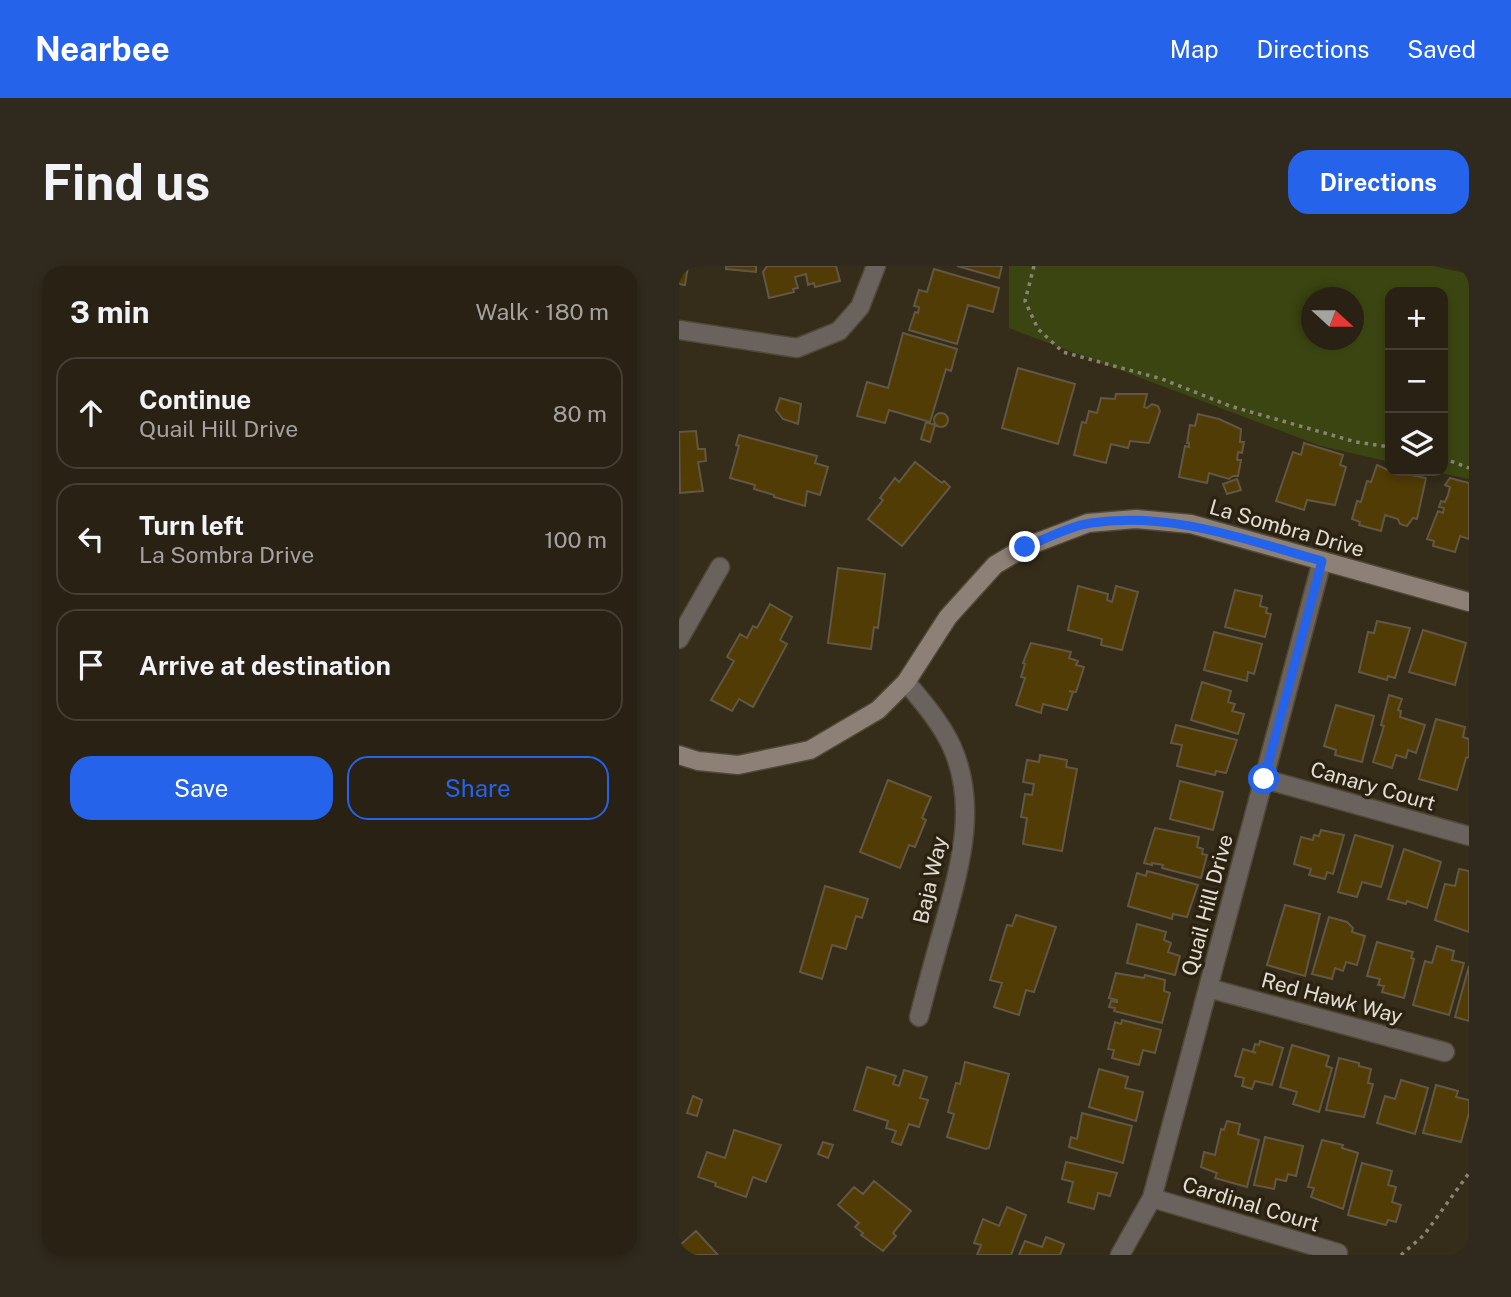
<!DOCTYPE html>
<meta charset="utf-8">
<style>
:root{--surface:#282114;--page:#30291d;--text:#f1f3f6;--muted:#a5a3a0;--line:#443e34;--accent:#2563eb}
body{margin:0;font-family:"Public Sans",sans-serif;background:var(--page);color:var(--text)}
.controls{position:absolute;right:21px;top:21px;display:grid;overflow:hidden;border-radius:14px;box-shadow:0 4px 10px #0003}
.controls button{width:63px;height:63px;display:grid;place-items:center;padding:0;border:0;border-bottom:2px solid var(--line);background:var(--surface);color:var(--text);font:35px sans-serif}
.compass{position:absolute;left:622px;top:21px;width:63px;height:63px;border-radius:50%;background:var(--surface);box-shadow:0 4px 10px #0003;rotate:111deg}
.stop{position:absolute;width:21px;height:21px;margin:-16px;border:5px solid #2563eb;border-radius:50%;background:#fff}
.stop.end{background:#2563eb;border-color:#fff;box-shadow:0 2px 7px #0008}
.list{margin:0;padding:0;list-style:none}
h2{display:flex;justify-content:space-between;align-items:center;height:91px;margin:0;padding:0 28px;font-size:30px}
h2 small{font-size:23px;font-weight:400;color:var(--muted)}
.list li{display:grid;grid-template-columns:46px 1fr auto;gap:21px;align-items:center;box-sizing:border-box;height:112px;margin:0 14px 14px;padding:0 14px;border:2px solid var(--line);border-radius:21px}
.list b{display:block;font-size:26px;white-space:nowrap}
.list p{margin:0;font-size:23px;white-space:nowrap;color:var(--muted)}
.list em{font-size:23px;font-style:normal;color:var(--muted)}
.actions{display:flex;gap:14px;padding:21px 28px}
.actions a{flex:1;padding:16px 0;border:2px solid var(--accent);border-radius:21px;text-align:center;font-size:24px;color:var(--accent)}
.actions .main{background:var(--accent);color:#fff}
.icon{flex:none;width:38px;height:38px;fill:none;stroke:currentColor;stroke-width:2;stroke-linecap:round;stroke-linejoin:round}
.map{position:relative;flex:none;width:790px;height:989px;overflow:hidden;border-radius:21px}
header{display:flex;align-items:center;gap:42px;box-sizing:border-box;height:98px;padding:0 35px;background:var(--accent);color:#fff}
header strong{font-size:33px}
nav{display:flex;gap:38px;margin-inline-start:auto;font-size:24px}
.intro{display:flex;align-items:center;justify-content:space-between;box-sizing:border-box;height:168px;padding:0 42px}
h1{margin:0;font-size:49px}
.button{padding:18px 32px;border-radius:21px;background:var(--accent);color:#fff;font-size:24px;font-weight:700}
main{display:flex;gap:42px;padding:0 42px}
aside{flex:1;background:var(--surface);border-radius:21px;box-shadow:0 4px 10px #0003}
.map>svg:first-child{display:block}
.green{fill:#3b4511;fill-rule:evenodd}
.building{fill:#523c06;stroke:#615744;stroke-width:2}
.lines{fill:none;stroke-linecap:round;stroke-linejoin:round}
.street-casing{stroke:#514838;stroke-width:21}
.secondary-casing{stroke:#514838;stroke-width:21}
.path{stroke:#8a8375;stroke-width:3.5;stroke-dasharray:3.5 5;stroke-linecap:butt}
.street{stroke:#6a625c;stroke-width:18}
.secondary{stroke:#8d8076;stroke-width:18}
.route{stroke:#2563eb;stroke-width:9}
.labels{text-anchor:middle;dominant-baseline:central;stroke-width:7;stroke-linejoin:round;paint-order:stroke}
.street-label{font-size:21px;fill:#e3ded3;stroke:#2b2211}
</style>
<header>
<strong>Nearbee</strong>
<nav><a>Map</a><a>Directions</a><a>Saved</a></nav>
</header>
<div class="intro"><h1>Find us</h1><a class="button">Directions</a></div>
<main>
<aside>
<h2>3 min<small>Walk · 180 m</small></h2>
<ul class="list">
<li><svg class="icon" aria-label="ahead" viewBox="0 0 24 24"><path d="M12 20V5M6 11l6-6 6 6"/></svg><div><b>Continue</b><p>Quail Hill Drive</p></div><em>80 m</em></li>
<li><svg class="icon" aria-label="left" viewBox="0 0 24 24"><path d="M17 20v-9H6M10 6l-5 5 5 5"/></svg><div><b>Turn left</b><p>La Sombra Drive</p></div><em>100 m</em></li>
<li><svg class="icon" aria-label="arrive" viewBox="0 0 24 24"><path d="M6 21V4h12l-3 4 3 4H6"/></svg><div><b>Arrive at destination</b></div></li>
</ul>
<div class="actions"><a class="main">Save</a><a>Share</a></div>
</aside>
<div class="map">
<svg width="790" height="989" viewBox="0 0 790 989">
<rect width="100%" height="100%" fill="#352c1a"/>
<!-- green -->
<path class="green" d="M 330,0 L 754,0 L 790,8 L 790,213 L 752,205 L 764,205 L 764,26 L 711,26 L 711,196 L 642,180 L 330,62 ZM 632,32 L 674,32 L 674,74 L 632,74 Z"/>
<!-- building -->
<path class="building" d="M 0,0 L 9,0 L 6,19 L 0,18 Z
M 47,0 L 77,0 L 77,6 L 47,3 Z
M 88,0 L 157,0 L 161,15 L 136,21 L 135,17 L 129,19 L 127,8 L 116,11 L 119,22 L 114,23 L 115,26 L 90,32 L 84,6 Z
M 278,0 L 323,0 L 320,12 Z
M 255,3 L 320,22 L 314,46 L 289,39 L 278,78 L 230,64 L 236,46 L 239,47 L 240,41 L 235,40 L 240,24 L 248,26 Z
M 224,67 L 278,83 L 272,105 L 267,103 L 251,156 L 210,144 L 206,157 L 178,150 L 188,116 L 209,122 Z
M 339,102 L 396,118 L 379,178 L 323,162 Z
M 437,128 L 468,128 L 465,141 L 468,142 L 473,138 L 479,140 L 481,145 L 470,177 L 451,175 L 449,182 L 432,178 L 427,197 L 395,189 L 403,156 L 407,157 L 410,145 L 418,147 L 422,132 L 436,133 Z
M 101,132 L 122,138 L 119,158 L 104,153 L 97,144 Z
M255 154a7 7 0 1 1 14 0a7 7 0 1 1-14 0Z
M 519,148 L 540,153 L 562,163 L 561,176 L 565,176 L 563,187 L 559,186 L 558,194 L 562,194 L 559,210 L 554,210 L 550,213 L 530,207 L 528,217 L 500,211 L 506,180 L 510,181 L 510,177 L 508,177 L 511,159 L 516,160 Z
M 247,156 L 256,159 L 251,176 L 242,173 Z
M 17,165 L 19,183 L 26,183 L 27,195 L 19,196 L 24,225 L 1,227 L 0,166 Z
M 60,169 L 138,190 L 136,197 L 149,201 L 141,229 L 128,225 L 126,240 L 95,231 L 95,229 L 75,223 L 76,219 L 51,212 L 60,180 L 57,179 Z
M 625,177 L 664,189 L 661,199 L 667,201 L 656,239 L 628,234 L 625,244 L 597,235 L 614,186 L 622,189 Z
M 236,196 L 263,217 L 265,215 L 271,221 L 223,280 L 189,253 L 204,234 L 201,232 L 216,212 L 220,216 Z
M 698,199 L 711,205 L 747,212 L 738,253 L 734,252 L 728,260 L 721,258 L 719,253 L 706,249 L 702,265 L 680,259 L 681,256 L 673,253 L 678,235 L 682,236 L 688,215 L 692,216 Z
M 771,212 L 790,217 L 790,273 L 781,270 L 776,286 L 754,280 L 755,275 L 748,273 L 759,245 L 764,247 L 765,242 L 760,241 L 762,235 L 766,236 L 769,229 L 771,221 L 766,219 Z
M 558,213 L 562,224 L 548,228 L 544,218 Z
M 159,302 L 206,308 L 199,362 L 195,361 L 192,383 L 149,377 Z
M 399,320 L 429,328 L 428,334 L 433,336 L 437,320 L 459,326 L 443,384 L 422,379 L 423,373 L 389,364 Z
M 556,324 L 583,330 L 581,340 L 588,342 L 587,347 L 592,348 L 586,371 L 546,361 Z
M 91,338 L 113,351 L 101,374 L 108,378 L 74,441 L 60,433 L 53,445 L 32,434 L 55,395 L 48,391 L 61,368 L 68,372 L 74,360 L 78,362 Z
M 698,355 L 731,362 L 716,412 L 709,410 L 708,414 L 680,406 L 689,366 L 695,367 Z
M 744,364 L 787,377 L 776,419 L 730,406 Z
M 535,366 L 583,378 L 575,408 L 569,406 L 568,415 L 525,404 Z
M 352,377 L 392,386 L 390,392 L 399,395 L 397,399 L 405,401 L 397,426 L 390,425 L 394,426 L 388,444 L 364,438 L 362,447 L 337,439 L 346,412 L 342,411 L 346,398 L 344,397 Z
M 523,416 L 552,425 L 549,436 L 556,438 L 553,445 L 565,448 L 559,468 L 512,454 Z
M 710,429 L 723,433 L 719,444 L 722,445 L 721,451 L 746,459 L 737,487 L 729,484 L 727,492 L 717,489 L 713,502 L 694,496 L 705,460 L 702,459 Z
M 657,439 L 695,450 L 683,496 L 656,489 L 657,484 L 645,480 Z
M 757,453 L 786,461 L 784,471 L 790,473 L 790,491 L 787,492 L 778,524 L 740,513 Z
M 497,459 L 558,474 L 547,507 L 537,505 L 536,509 L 498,500 L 503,479 L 492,477 Z
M 361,489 L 388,494 L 387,501 L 398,503 L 383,585 L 344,578 L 348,552 L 342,551 L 346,528 L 353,529 L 355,518 L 344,516 L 348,494 L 360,496 Z
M 209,514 L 252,531 L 243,552 L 247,554 L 236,581 L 230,579 L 221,602 L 181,586 Z
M 501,515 L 544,526 L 534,564 L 491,553 Z
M 476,562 L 520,571 L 518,581 L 524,583 L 523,588 L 528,589 L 522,612 L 483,602 L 484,599 L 473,597 L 473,599 L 465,597 Z
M 642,564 L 665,569 L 654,608 L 648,606 L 646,613 L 630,609 L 632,603 L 615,598 L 622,571 L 634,574 L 635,569 L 640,570 Z
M 676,569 L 714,580 L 702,621 L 683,616 L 678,631 L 659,626 Z
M 725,583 L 762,596 L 748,642 L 728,635 L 727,638 L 709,633 Z
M 780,603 L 790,605 L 790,666 L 756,654 L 766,618 L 776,620 Z
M 468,605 L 519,619 L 508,651 L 494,648 L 493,653 L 449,640 L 458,607 L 467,610 Z
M 146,620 L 189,633 L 183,652 L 177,650 L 167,683 L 153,679 L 143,713 L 121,706 Z
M 606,639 L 641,648 L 626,710 L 588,699 Z
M 337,649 L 377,661 L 355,726 L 347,724 L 340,749 L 315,741 L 323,717 L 311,714 L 328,659 L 333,660 Z
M 650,651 L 668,656 L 674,662 L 673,666 L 686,670 L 678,699 L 667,696 L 664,705 L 656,702 L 653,713 L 633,708 Z
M 458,658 L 487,666 L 485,674 L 492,677 L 489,686 L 501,690 L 496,709 L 448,697 Z
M 698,676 L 734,686 L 732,692 L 735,693 L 725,732 L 703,726 L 705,720 L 699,719 L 701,713 L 688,710 Z
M 758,680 L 775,685 L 773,694 L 785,697 L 770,749 L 734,739 L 746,695 L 753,697 Z
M 790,700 L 790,755 L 776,751 Z
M 437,707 L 465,712 L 466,709 L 486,714 L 485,725 L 491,727 L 483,757 L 435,745 L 436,742 L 430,741 L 432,735 L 438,736 L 438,734 L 430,732 Z
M 443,754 L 482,764 L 476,787 L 464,784 L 460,799 L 433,792 L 435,784 L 429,783 L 436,756 L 442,758 Z
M 581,775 L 604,782 L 593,819 L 576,815 L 573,823 L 563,820 L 565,812 L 556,810 L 564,783 L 577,787 L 574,785 L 576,778 L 580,779 Z
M 613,779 L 650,790 L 647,800 L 653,802 L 640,846 L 614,838 L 618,826 L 601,821 Z
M 660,792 L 680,797 L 680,800 L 692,803 L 689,817 L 694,818 L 685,851 L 647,844 Z
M 286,796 L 330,808 L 310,882 L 307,883 L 268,871 L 275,848 L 269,846 L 277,817 L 281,818 Z
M 188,801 L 217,810 L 214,818 L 220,820 L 225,804 L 248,811 L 241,832 L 249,834 L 240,861 L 230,858 L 222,879 L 213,876 L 217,865 L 207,862 L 209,855 L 175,844 Z
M 420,803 L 449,811 L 446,822 L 464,826 L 457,855 L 410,841 Z
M 722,814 L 749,822 L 736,868 L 698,857 L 706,830 L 716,833 Z
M 757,819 L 779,825 L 777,831 L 790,834 L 790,847 L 782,876 L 744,867 Z
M 14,830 L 23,834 L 18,850 L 8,847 Z
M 403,847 L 453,860 L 444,897 L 390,881 L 392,871 L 398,873 Z
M 548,855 L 561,858 L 559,868 L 580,874 L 568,921 L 536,912 L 538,907 L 522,901 L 525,886 L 536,889 L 542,863 L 545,864 Z
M 55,864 L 102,879 L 87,916 L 74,911 L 67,931 L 36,920 L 37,917 L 19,911 L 28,886 L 46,892 Z
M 586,871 L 624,880 L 617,910 L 609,908 L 607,915 L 597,913 L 595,923 L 575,919 Z
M 643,874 L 664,879 L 663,882 L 679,887 L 664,943 L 632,931 L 635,922 L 629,921 Z
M 144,876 L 154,879 L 149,892 L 139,888 Z
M 387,896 L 438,907 L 431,930 L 419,927 L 415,943 L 389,936 L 394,916 L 383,913 Z
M 683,897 L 713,905 L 709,919 L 717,921 L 713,936 L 722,939 L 717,956 L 709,954 L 707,959 L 669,949 Z
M 195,915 L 232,945 L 214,967 L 217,970 L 204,985 L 182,969 L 184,967 L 176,961 L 180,957 L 159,939 L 175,921 L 184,928 Z
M 328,941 L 347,949 L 332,989 L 298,989 L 302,979 L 295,977 L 304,953 L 320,960 Z
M 17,965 L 39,989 L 0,989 L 0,980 Z
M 367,971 L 385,978 L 381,989 L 340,989 L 346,975 L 363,981 Z"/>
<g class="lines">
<!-- street casing -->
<g class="street-casing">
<path id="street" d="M 0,64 L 118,82 L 160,65 L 181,41 L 197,0
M 0,373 L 41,301
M 227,416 C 244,436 262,457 273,481 C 299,540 281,600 265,659 C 256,690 248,720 240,751
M 585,513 L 790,570
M 529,722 L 766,786
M 473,932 L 659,987
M 441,989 L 473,932 L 643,295"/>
</g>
<!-- secondary casing -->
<g class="secondary-casing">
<path id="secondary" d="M 0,489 L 19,495 L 59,499 L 131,484 L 199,444 L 227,416 L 269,351 L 316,299 L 346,281 L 409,257 L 457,253 L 512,258 L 790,336"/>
</g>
<!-- path -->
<path class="path" d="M 355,0 L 346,35 L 359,63 L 384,86 L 483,113 L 551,140 L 677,176 L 711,181
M 764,192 L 790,202
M 722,989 L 745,969 L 790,907"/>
<!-- street -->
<use href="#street" class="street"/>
<!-- secondary -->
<use href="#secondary" class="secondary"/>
</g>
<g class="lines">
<!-- route -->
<path class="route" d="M 346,281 C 367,273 390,260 412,257 C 493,245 567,274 643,295 L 585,513"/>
</g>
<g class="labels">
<!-- street labels -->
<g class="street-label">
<text transform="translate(608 262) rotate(16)">La Sombra Drive</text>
<text transform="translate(694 520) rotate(16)">Canary Court</text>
<text transform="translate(251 614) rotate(-77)">Baja Way</text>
<text transform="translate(528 639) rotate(-75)">Quail Hill Drive</text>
<text transform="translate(653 732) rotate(15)">Red Hawk Way</text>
<text transform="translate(572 938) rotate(17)">Cardinal Court</text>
</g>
</g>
</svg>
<div class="controls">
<button>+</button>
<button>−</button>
<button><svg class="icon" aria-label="layers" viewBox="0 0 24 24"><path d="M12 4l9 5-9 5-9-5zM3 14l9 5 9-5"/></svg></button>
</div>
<svg class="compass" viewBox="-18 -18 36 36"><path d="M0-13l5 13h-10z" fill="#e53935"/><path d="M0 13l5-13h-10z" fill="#a5a3a0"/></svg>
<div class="stop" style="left:585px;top:513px"></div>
<div class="stop end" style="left:346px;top:281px"></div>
</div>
</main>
